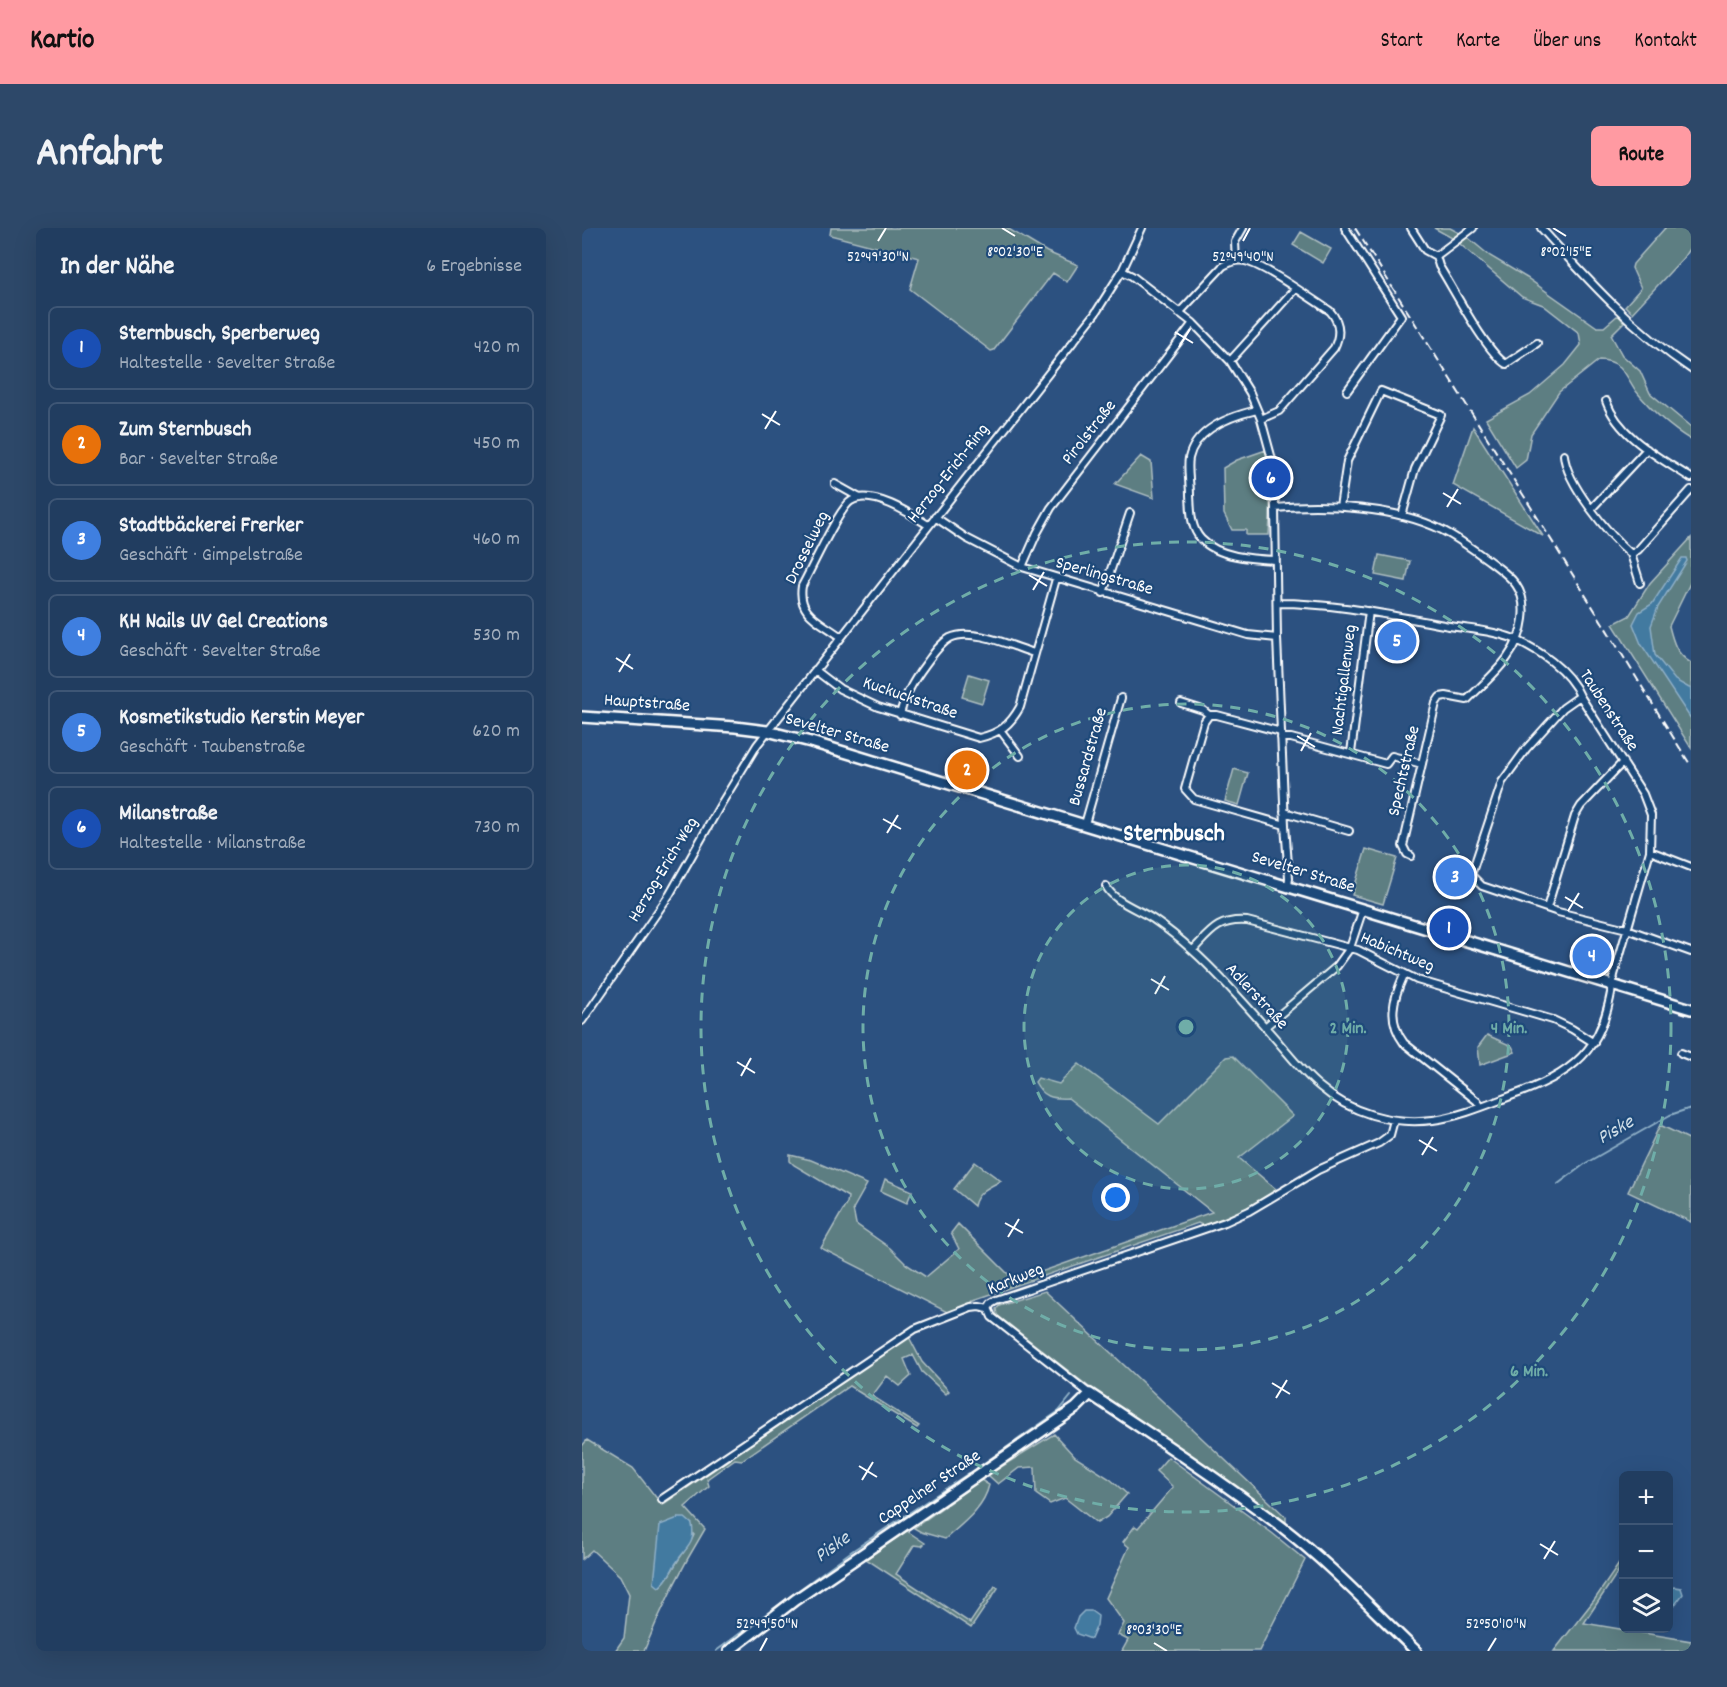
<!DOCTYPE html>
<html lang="de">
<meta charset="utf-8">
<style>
:root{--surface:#213d60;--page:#2d4869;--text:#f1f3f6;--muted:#a2aebd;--line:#3e5675;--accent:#ff9aa2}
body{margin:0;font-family:Dekko,sans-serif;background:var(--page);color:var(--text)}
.controls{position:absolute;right:18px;bottom:18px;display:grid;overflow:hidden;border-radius:9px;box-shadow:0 6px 24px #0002}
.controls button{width:54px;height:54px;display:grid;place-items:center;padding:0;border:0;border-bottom:2px solid var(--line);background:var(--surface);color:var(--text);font:30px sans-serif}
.you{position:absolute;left:534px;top:970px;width:21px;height:21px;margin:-15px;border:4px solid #fff;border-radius:50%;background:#1a73e8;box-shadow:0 0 0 9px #1a73e833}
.badge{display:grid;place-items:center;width:39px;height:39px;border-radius:50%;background:var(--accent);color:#fff;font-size:20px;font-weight:700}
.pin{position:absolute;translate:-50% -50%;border:3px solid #fff;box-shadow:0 2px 6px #0006}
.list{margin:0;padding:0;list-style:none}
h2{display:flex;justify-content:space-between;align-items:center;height:78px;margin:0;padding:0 24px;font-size:26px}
h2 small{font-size:20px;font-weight:400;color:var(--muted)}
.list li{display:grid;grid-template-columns:39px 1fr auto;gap:18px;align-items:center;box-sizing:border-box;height:84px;margin:0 12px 12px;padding:0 12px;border:2px solid var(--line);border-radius:9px}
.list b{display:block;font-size:22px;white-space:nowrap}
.list p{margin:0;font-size:20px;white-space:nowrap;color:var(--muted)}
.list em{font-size:20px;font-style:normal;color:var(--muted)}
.icon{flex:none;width:33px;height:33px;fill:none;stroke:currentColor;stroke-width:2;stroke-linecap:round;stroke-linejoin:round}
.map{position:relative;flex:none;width:1109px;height:1423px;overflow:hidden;border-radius:9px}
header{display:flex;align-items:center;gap:36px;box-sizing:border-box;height:84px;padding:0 30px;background:var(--accent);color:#111}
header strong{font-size:28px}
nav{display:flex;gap:33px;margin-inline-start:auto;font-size:21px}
.intro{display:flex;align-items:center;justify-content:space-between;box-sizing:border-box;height:144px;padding:0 36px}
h1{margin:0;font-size:42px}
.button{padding:15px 27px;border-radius:9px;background:var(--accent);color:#111;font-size:21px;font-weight:700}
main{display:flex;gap:36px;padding:0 36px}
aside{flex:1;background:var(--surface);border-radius:9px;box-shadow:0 6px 24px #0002}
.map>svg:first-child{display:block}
.green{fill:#5d7e82;stroke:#aebec0;stroke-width:1.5;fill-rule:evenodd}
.water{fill:#437aa0;stroke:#8eafc6;stroke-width:1.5}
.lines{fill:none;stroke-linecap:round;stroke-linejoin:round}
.stream{stroke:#8eafc6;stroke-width:2}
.street-casing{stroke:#fff;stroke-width:10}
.secondary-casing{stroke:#fff;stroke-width:14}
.street{stroke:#1f4a7a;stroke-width:6}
.secondary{stroke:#1f4a7a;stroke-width:9}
.rail{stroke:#fff;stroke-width:2;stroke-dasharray:9 4.5;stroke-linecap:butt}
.ticks{fill:none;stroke:#fff;stroke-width:2}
.ring{fill:none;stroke:#6fada8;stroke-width:3;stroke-dasharray:10 8}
.labels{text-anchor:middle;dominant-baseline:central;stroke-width:4.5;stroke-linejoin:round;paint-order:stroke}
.street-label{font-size:18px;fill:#fff;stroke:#1f4a7a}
.water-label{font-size:20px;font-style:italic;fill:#d0dee7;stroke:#1f4a7a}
.district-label{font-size:24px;font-weight:bold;fill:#fff;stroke:#1f4a7a}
.ticks-label{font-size:15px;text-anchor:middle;fill:#fff;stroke:#1f4a7a;stroke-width:4.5;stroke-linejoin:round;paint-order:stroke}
.centre{fill:#6fada8;stroke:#1f4a7a;stroke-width:3}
.ring-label{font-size:18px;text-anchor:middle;font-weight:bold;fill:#6fada8;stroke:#1f4a7a;stroke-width:4.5;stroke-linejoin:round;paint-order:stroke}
</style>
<header>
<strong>Kartio</strong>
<nav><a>Start</a><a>Karte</a><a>Über uns</a><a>Kontakt</a></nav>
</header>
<div class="intro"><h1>Anfahrt</h1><a class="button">Route</a></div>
<main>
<aside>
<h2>In der Nähe<small>6 Ergebnisse</small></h2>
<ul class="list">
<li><span class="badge" style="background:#1a4fb4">1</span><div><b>Sternbusch, Sperberweg</b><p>Haltestelle · Sevelter Straße</p></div><em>420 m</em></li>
<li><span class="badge" style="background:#e8710a">2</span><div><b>Zum Sternbusch</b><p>Bar · Sevelter Straße</p></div><em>450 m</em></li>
<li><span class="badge" style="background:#3f7fe0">3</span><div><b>Stadtbäckerei Frerker</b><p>Geschäft · Gimpelstraße</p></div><em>460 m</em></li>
<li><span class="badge" style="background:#3f7fe0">4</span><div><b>KH Nails UV Gel Creations</b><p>Geschäft · Sevelter Straße</p></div><em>530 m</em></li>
<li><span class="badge" style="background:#3f7fe0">5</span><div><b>Kosmetikstudio Kerstin Meyer</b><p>Geschäft · Taubenstraße</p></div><em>620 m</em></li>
<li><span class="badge" style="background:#1a4fb4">6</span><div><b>Milanstraße</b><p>Haltestelle · Milanstraße</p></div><em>730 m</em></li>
</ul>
</aside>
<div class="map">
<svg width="1109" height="1423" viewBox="0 0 1109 1423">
<rect width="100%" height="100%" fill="#2c5180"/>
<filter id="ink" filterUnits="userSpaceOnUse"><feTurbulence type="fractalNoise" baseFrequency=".0167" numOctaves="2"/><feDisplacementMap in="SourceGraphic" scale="12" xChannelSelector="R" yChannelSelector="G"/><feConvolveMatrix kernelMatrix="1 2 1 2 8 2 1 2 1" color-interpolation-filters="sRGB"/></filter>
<g filter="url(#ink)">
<!-- green -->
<path class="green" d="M 249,0 L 425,0 L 465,24 L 496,37 L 485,54 L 471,45 L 412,122 L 409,123 L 328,61 L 337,30 L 248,7 Z
M 852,0 L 868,0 L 885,9 L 908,28 L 945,50 L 1015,99 L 1022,99 L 1036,87 L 1042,94 L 1029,107 L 1040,127 L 1058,143 L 1068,165 L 1109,199 L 1109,212 C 1087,199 1070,183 1054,163 C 1049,156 1044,145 1038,139 C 1032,134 1025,132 1017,132 L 977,164 L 949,206 L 944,232 L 934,240 L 904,191 L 948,167 L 983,137 L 999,117 L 997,105 L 961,77 L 940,69 L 872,11 Z
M 1083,0 L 1109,0 L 1109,18 L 1101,30 L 1050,85 L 1043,78 L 1059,60 L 1050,40 L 1051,36 Z
M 719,4 L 749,21 L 741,35 L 711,17 Z
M 891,199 L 961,308 L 871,257 Z
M 684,222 C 690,250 689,279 687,307 L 664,307 L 664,302 L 650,302 L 642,286 L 641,240 L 655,232 Z
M 559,228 L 569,234 L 572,270 L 533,256 Z
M 1109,310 L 1109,353 L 1087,398 C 1091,414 1094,426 1109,435 L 1109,520 L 1031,396 L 1047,388 L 1068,355 Z
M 797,327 L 828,333 L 824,353 L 793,347 Z
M 387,446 L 407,452 L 400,475 L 380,469 Z
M 652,541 L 666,545 L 657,577 L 643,573 Z
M 784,621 L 815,630 L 801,676 L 770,667 Z
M 905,807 L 930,818 L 933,824 L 898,837 L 896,819 Z
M 651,828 L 711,888 L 657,930 L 695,962 L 665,980 L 622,998 L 616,995 L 392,1072 L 388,1076 L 367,1085 L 239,1020 L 265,975 L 266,969 L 212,937 L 208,933 L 208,927 L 229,932 L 285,956 L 271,981 L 274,996 L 308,1020 L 324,1036 L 344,1049 L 377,1021 L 369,1005 L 376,996 L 433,1053 L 630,984 L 486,870 C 470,871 461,869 453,854 L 456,850 L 477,856 L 497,836 L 577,896 L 644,829 Z
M 1078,897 L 1109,912 L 1109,994 L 1046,964 Z
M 393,934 L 419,953 C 407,959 395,964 392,978 L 372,961 Z
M 303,951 L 330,963 L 325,975 L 299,963 Z
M 463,1063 L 704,1289 L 704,1296 L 507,1159 L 415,1087 L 414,1081 L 417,1077 Z
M 327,1109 L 340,1134 L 367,1163 L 364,1166 L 340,1144 L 331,1127 L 322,1131 L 329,1148 L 318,1158 L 305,1148 L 290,1168 L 337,1198 L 335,1200 L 267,1158 L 160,1232 L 153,1231 L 125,1251 L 127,1258 L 103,1279 L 123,1301 C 98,1342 80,1378 62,1423 L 33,1423 L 42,1410 L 47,1366 L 38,1348 L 10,1322 L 0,1331 L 0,1218 L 5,1212 L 51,1240 L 80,1277 ZM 96,1290 L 112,1307 C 107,1319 100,1325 94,1336 C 88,1345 86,1352 77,1359 L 89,1294 Z
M 472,1206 L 493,1229 L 528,1251 L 545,1266 L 525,1289 L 515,1295 L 483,1270 L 468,1276 L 454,1266 L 453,1239 L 437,1240 L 416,1256 L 406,1247 Z
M 586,1229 L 690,1305 L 723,1332 L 677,1423 L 540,1423 L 546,1412 L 536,1407 L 542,1395 L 524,1370 L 547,1319 L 541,1314 L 553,1298 L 556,1300 L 591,1259 L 574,1243 Z
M 399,1252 L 407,1257 C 402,1280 380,1296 363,1311 L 339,1304 L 332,1300 Z
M 325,1303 L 343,1315 L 340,1318 L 332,1317 L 314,1346 L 388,1395 L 413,1358 L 416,1360 L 389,1400 L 284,1331 Z
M 1041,1330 L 1041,1336 L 1002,1395 L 1109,1413 L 1109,1423 L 972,1423 L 1013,1371 Z"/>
<!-- water -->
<path class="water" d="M 1100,330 L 1104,330 L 1105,333 L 1076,379 L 1069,398 L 1073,427 L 1093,452 L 1109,461 L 1109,491 L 1059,416 L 1051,396 L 1057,384 L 1070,376 Z
M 96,1290 L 103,1290 L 110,1296 C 114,1318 103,1319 94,1335 C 88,1345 86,1352 77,1359 L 72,1355 L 78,1297 Z
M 1093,1359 L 1099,1360 L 1101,1366 L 1092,1378 L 1087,1380 L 1087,1360 Z
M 502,1383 L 509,1383 L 516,1388 L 515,1397 L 509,1411 L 495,1406 L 492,1400 L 496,1389 Z"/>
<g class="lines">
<!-- stream -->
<path class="stream" d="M 976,956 L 1004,935 L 1088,887 L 1109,880
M 395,1240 L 477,1183 L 489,1168
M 134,1423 L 270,1323 L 387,1245"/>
<!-- street casing -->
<g class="street-casing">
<path id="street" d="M 763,0 L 819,88 L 765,163
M 829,0 L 843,22 L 854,28 L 857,38 C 871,60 904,124 924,136 L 955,115
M 959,0 C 1005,51 1051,102 1109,141
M 854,28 L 891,0
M 654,33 L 653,14 L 661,0
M 540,43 L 550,48 L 611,95 L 648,133 L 668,165 L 679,191 L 691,235 L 693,280 L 695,410 L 703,597 L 707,650 L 706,658
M 597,85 L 641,38 C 648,34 655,31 663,33 C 684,38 728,70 748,83 C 758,94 759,106 752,120 L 697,183 L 679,191
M 648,133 L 713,61
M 1024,173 C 1037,209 1078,230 1109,250
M 675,182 C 649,188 614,200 607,230 C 605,241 608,255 608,267 C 609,282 608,299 619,311 C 636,329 670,331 693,332
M 982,227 C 984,255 1027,307 1049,326 L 1056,322 L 1109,262
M 253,256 L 278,270
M 758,279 L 765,233 L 799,163 L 859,187 L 833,241 L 820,288
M 693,280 C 744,275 814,279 860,302 C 876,310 892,322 906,332 C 929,349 945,360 941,391 C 937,427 909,448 885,472 L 864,468 L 858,469 L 854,475 L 821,618 L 825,626 L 829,628
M 1010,280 L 1065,221
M 353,289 L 384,310 L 440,339 L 666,407 L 695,410
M 1049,326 L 1058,355
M 440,339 L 455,305 L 469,280 L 611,95
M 521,365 L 548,285
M 259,409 C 240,394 215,387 220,358 C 229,342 257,280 269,273 C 289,260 329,286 346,297
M 233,442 L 258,461 L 296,479 L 397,510 C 418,505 428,497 438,479 L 474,351
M 998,468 L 981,480 L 944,521 L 920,554 L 889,647 L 900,658 L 976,684 L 1045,701 L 1109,724
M 599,475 L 621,482 L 627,487
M 318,487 C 322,468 331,453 343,437 C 350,428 357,416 368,410 C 390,399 429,418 452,425
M 419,503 L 438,528
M 699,504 L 635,487 L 627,487 L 622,494 L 603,561 L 612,571 L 703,597
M 699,510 L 709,510 L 804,536 L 810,528 L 840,536
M 769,525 L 787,383
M 702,584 L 767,603
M 503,596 L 539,470
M 1068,623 L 1109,639
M 524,658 C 532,674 556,681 571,691 C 584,700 598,711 610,722 C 638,747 666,779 691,808 C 706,825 720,844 737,858 C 768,885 810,897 851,892 C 881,888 909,875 937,865 C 1001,841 1023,815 1032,747 L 1068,623 L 1069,587 L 1061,566 L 998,468 C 987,442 956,421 930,410 C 910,402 884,401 862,397 C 807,387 752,375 695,375
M 965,680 L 993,588 L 999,578 L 1041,534
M 611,722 C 629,703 636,691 665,693 L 776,722 L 835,752 L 971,792 L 990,801 L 1012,815
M 822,747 C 811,771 805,792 822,815 L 895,873 L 899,879
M 0,793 L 88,666 L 139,576 L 175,517 L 513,86 L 540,43 L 560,0
M 683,799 L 755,738 L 768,720 L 781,681
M 1099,825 L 1109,829
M 406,1080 L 409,1075 L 414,1072 L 643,994 L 667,983 L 736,942 L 797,915 L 808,907 L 812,892
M 406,1080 L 410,1089 L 508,1166
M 80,1271 L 333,1101 L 389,1079 L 397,1078 L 406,1080"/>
</g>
<!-- secondary casing -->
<g class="secondary-casing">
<path id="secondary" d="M 0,489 L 153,499 L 185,503 L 229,514 L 1109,781
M 147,1423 L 213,1372 L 494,1180 L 508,1166 C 573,1209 638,1252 700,1299 C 748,1336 790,1381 834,1423"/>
</g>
<!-- street -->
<use href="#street" class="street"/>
<!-- secondary -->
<use href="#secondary" class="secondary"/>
<!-- rail -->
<path class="rail" d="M 773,0 L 952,284 L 1109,538"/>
</g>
</g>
<!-- ticks -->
<path class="ticks" d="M 420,0 L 433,8M 971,0 L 984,8M 296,13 L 304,0M 661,13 L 668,0M 593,104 L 611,115M 597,119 L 608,101M 180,186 L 198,197M 183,201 L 194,183M 861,265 L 879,276M 865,279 L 876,261M 447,347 L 465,358M 451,362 L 462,344M 34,430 L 51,441M 37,444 L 48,426M 715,508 L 733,519M 719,523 L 729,505M 301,591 L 319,601M 305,605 L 316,587M 983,669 L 1001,680M 986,683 L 997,665M 569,751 L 587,762M 573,766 L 583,748M 155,834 L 173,845M 159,848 L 169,830M 837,912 L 855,923M 840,927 L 851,909M 423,995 L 441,1005M 426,1009 L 437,991M 690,1155 L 708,1166M 694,1170 L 705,1152M 277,1238 L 295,1249M 280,1252 L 291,1234M 958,1316 L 976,1327M 962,1331 L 973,1313M 572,1415 L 585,1423M 178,1423 L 185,1410M 906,1423 L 914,1410"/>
<!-- distance rings -->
<circle cx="604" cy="799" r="162" fill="#6fada8" fill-opacity=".12"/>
<g class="ring">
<circle cx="604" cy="799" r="162"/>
<circle cx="604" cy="799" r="323"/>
<circle cx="604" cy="799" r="485"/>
</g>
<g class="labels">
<!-- street labels -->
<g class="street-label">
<text transform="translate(508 205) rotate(-52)">Pirolstraße</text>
<text transform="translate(367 246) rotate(-52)">Herzog-Erich-Ring</text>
<text transform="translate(226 320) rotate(-64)">Drosselweg</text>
<text transform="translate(522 349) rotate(16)">Sperlingstraße</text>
<text transform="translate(763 452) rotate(-83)">Nachtigallenweg</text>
<text transform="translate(328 471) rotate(19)">Kuckuckstraße</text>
<text transform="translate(65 476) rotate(4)">Hauptstraße</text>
<text transform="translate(1026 483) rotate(57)">Taubenstraße</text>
<text transform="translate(255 506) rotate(16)">Sevelter Straße</text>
<text transform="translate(507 529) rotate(-74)">Bussardstraße</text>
<text transform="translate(823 543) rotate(-77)">Spechtstraße</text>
<text transform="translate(82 642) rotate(-59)">Herzog-Erich-Weg</text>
<text transform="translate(721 645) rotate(17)">Sevelter Straße</text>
<text transform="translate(815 725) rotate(23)">Habichtweg</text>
<text transform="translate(674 769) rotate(47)">Adlerstraße</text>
<text transform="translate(434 1052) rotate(-22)">Karkweg</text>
<text transform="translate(348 1260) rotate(-34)">Cappelner Straße</text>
</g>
<!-- water labels -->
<g class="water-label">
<text transform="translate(1034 903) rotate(-30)">Piske</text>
<text transform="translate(251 1320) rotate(-36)">Piske</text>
</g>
<!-- district labels -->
<g class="district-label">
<text x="592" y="607">Sternbusch</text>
</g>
</g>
<g class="ticks-label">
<text x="433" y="28">8°02'30"E</text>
<text x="984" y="28">8°02'15"E</text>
<text x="661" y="33">52°49'40"N</text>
<text x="296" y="33">52°49'30"N</text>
<text x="185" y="1400">52°49'50"N</text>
<text x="914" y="1400">52°50'10"N</text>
<text x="572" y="1406">8°03'30"E</text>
</g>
<circle cx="604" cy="799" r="9" class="centre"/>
<g class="ring-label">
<text x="766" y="805">2 Min.</text>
<text x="927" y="805">4 Min.</text>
<text x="947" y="1148">6 Min.</text>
</g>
</svg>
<div class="controls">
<button>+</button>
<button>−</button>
<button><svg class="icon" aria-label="layers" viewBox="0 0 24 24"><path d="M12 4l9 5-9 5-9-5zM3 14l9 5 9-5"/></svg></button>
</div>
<div class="you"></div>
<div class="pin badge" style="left:867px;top:700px;background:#1a4fb4">1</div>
<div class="pin badge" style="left:385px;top:542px;background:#e8710a">2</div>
<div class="pin badge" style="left:873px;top:649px;background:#3f7fe0">3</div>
<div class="pin badge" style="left:1010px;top:728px;background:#3f7fe0">4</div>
<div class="pin badge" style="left:815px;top:413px;background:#3f7fe0">5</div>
<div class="pin badge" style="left:689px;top:250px;background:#1a4fb4">6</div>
</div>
</main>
